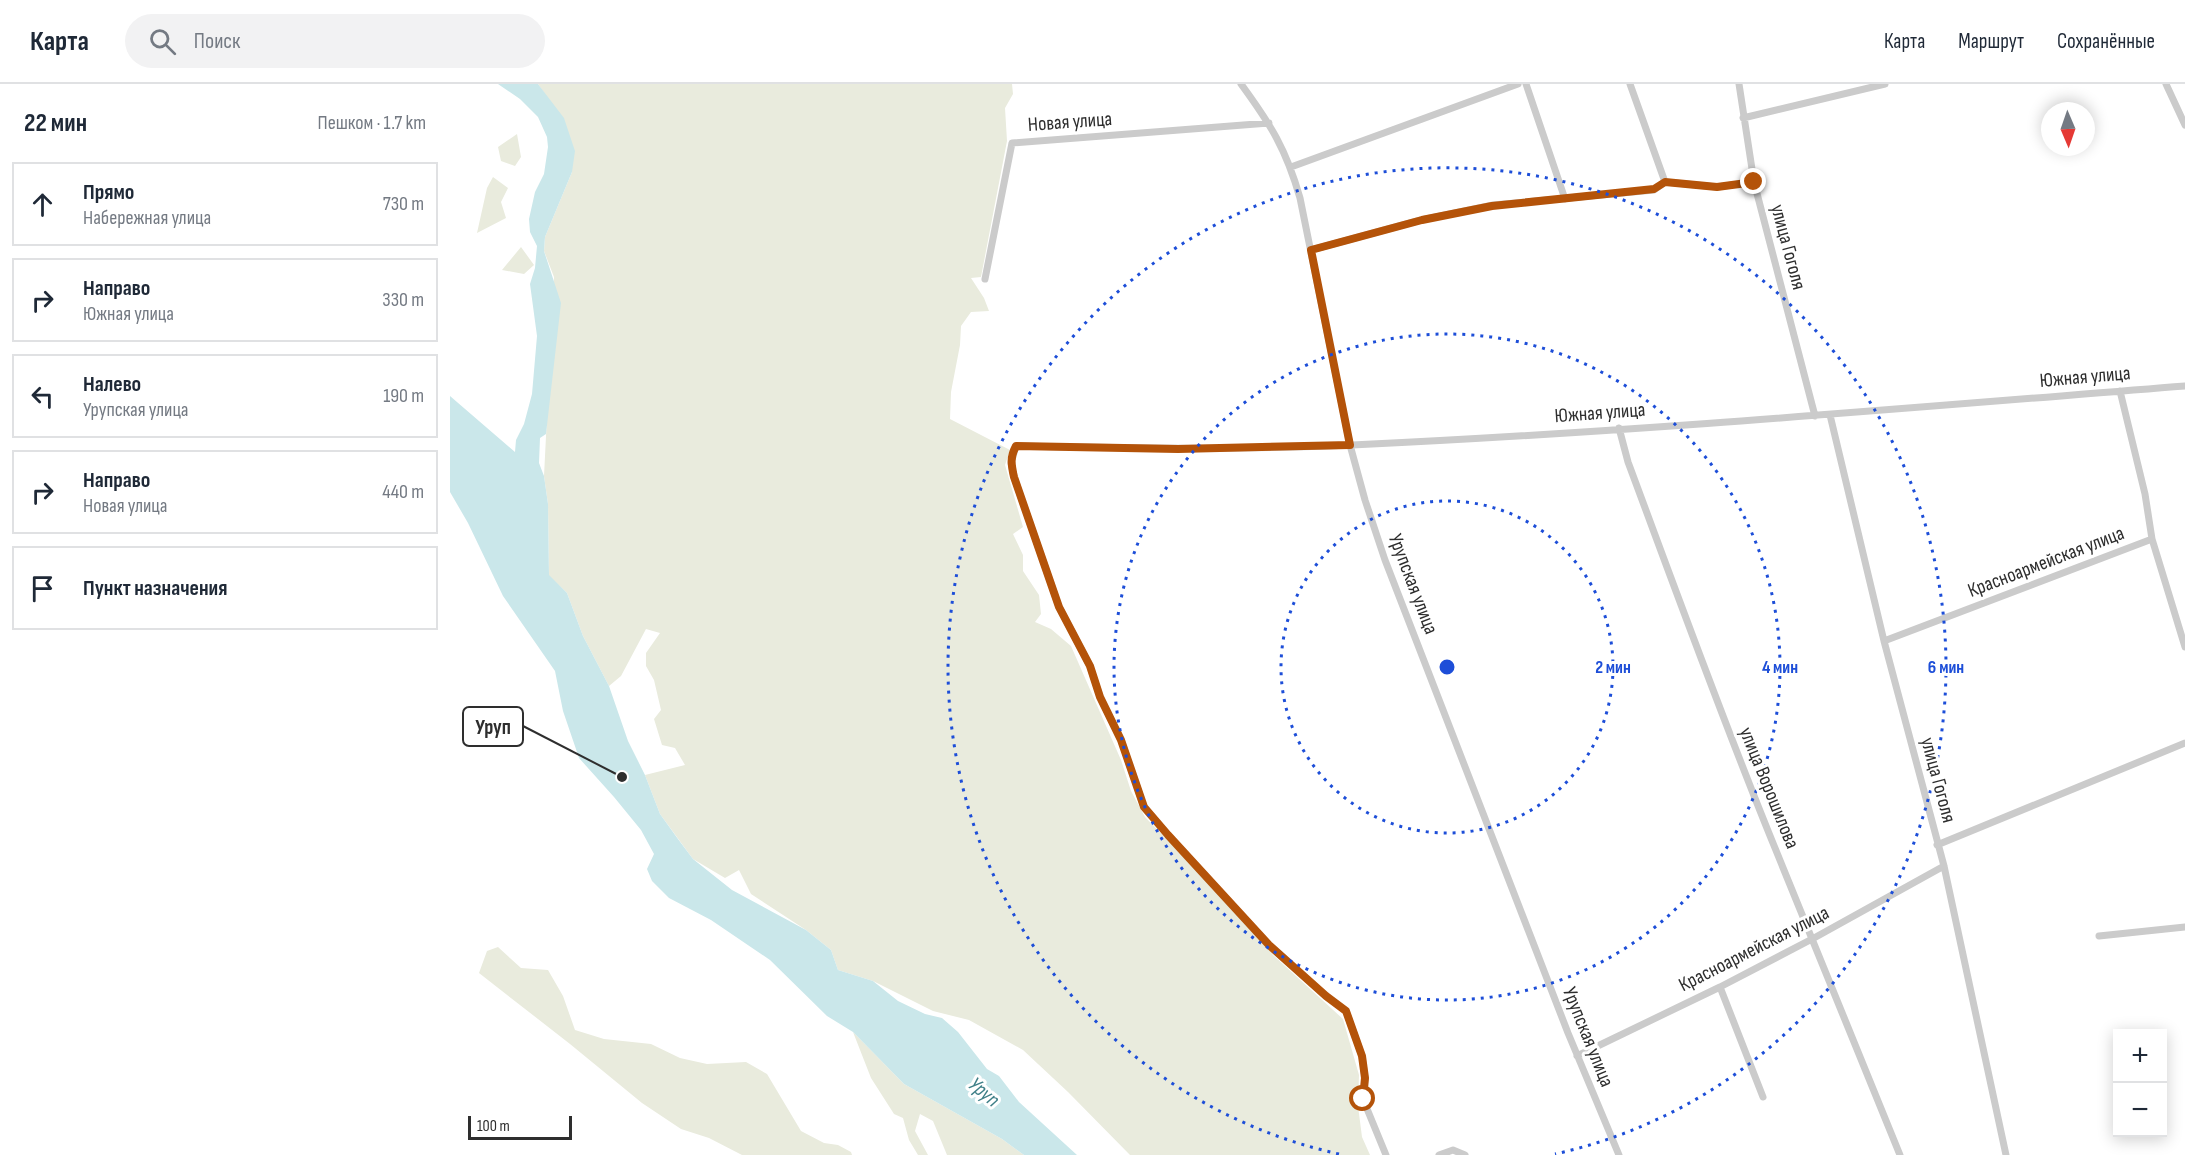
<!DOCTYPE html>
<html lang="ru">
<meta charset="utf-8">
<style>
:root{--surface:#fff;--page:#f2f2f3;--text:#1f2937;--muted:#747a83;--line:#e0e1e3}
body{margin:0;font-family:"Sofia Sans Condensed",sans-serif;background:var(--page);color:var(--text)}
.controls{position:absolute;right:18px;bottom:18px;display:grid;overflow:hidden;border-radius:0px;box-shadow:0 3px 15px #0003}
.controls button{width:54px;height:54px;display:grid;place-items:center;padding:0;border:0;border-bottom:2px solid var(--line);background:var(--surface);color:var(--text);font:30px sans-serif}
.compass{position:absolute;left:1591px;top:18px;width:54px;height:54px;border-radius:50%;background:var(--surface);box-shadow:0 3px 15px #0003;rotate:178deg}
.scale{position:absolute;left:18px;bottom:15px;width:104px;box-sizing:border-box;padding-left:6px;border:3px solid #2e2e2e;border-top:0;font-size:16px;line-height:21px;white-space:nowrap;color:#2e2e2e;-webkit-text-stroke:4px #fff;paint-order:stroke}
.stop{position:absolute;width:18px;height:18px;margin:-14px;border:4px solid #b45309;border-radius:50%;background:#fff}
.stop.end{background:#b45309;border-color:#fff;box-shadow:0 2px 6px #0008}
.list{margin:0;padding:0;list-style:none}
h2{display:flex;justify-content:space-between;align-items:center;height:78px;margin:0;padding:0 24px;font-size:26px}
h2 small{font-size:20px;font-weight:400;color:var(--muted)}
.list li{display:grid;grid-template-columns:39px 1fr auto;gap:18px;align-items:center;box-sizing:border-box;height:84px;margin:0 12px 12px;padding:0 12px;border:2px solid var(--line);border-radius:0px}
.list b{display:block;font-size:22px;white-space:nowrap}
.list p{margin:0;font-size:20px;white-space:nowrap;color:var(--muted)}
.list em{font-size:20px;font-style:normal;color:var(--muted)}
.icon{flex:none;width:33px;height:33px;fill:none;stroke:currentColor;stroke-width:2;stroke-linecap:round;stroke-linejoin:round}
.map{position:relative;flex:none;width:1735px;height:1071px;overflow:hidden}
header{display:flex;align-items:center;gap:36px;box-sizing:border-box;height:84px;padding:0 30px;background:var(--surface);border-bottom:2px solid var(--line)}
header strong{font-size:28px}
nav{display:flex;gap:33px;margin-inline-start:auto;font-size:21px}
.search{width:420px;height:54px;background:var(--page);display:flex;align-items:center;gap:15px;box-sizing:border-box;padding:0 21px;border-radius:33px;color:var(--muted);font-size:22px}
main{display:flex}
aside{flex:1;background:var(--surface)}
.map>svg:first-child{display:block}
.green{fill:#e9ebdd}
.water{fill:#cae7ea}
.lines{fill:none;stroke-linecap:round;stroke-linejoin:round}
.minor{stroke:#cbcbcb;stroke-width:7}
.route{stroke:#b45309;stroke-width:8}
.ring{fill:none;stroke:#1d4ed8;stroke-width:3;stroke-dasharray:3 6}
.labels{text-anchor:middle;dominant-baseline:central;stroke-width:6;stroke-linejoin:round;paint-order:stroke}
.street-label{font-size:20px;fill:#2e2e2e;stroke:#fff}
.water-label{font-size:21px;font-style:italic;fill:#3e7f87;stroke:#fff}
.centre{fill:#1d4ed8;stroke:#fff;stroke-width:3}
.ring-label{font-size:18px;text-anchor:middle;font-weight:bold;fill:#1d4ed8;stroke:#fff;stroke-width:6;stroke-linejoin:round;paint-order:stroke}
.leader{fill:none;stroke:#2e2e2e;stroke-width:2}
.callout-dot{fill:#2e2e2e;stroke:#fff;stroke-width:2}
.callout{fill:#fff;stroke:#2e2e2e;stroke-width:2}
.callout-label{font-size:21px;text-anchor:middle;font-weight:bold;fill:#2e2e2e}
</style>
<header>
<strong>Карта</strong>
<div class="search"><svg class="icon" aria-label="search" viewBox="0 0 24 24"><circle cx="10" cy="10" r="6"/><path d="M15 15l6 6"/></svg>Поиск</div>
<nav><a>Карта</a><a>Маршрут</a><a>Сохранённые</a></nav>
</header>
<main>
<aside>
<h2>22 мин<small>Пешком · 1.7 km</small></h2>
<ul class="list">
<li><svg class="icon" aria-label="ahead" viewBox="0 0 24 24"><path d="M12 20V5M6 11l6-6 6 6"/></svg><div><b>Прямо</b><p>Набережная улица</p></div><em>730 m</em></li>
<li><svg class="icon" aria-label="right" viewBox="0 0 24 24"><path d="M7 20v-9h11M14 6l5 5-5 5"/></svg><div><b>Направо</b><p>Южная улица</p></div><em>330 m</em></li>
<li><svg class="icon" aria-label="left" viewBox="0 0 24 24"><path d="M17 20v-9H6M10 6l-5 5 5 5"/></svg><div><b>Налево</b><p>Урупская улица</p></div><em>190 m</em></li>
<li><svg class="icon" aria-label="right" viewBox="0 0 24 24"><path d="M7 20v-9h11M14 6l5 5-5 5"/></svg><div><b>Направо</b><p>Новая улица</p></div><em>440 m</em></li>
<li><svg class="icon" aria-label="arrive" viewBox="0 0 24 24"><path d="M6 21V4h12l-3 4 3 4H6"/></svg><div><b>Пункт назначения</b></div></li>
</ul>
</aside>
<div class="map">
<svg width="1735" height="1071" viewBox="0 0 1735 1071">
<rect width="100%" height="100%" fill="#fff"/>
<!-- green -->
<path class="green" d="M 88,0 L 562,0 L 563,10 L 555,24 L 557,57 L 531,193 L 521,194 L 534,214 L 539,227 L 521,228 L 511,242 L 510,261 L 501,308 L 500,335 L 560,366 L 555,381 L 573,443 L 563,450 L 573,471 L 573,487 L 589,511 L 591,530 L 585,538 L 601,545 L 621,562 L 671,676 L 681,707 L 695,733 L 801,841 L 823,871 L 893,935 L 909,991 L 908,1022 L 912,1053 L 920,1071 L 680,1071 L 618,1008 L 573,966 L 519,936 L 483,927 L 423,897 L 388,886 L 381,866 L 356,846 L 301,810 L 289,786 L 275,794 L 243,775 L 210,730 L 195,691 L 235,681 L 225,664 L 212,661 L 204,635 L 211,626 L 204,596 L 196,582 L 196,569 L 210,549 L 196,545 L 171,592 L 159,602 L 133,552 L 117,509 L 99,492 L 98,420 L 94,392 L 104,193 L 94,167 L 95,153 L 122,88 L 95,10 Z
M 67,50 L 71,73 L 65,82 L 51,77 L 48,63 Z
M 43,93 L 58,104 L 51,118 L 56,134 L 27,149 L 37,104 Z
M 71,163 L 84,181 L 74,190 L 52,186 Z
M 48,863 L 71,884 L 98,886 L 113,912 L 125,946 L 154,955 L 201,960 L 230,974 L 257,980 L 296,978 L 317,990 L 351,1047 L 374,1059 L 388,1061 L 401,1068 L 402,1071 L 292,1071 L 259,1054 L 231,1045 L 192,1019 L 120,960 L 29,889 L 37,867 Z
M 403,948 L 454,1000 L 552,1055 L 574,1071 L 497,1071 L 483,1037 L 470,1030 L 465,1047 L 478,1071 L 468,1071 L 459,1056 L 453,1034 L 444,1030 L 421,994 Z"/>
<!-- water -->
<path class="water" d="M 48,0 L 88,0 L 114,34 L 125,67 L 122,88 L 95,153 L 94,167 L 111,219 L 96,350 L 90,354 L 89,379 L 94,392 L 98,420 L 99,491 L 117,509 L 133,552 L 159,602 L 178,657 L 195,691 L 210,730 L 228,755 L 243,775 L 282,806 L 356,846 L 381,866 L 388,886 L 423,897 L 448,917 L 475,930 L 492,934 L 508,948 L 537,985 L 549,992 L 569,1018 L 627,1071 L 574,1071 L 552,1055 L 454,1000 L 403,948 L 377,932 L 320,876 L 261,836 L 219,814 L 202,797 L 197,785 L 204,770 L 191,746 L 164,713 L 129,674 L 113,627 L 105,587 L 53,512 L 18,439 L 0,408 L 0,312 L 65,368 L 66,356 L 74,340 L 82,310 L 87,252 L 80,200 L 85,184 L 87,162 L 80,148 L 79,135 L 85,108 L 94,90 L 98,63 L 97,53 L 88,33 L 70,15 Z"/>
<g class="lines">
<!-- minor -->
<path class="minor" d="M 791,0 C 821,41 836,65 850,114 L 900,361 L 915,416 L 935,476 L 1118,949 L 1169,1071
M 1076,0 L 1115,115
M 1180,0 L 1215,98
M 1289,0 L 1304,98 L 1365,332
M 1716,0 L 1735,41
M 1293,34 L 1435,0
M 841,83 L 1068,0
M 861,166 L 971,136 L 1043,121 L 1204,106 L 1215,98 L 1267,103 L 1304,98
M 535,195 L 562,59 L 819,39
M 1670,307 L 1695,410 L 1702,455 L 1735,563
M 1380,331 L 1434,557 L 1494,782 L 1556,1071
M 1169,344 L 1178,378 C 1226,507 1273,637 1325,764 C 1367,866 1409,968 1450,1071
M 1434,557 L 1702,455
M 1487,761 L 1735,659
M 1649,852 L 1735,843
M 1270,903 L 1313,1013
M 1127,972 L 1270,903 L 1364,854 L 1494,782
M 936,1071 L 913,1015 L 915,994 L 912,972 L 896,927 L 876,912 L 819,861 L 718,751 L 694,723 L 671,656 L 650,613 L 640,582 L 609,523 L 564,393 L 561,379 L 566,362 C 678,364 790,366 902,361 C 1180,348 1458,324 1735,302
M 989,1071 L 1003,1066 L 1015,1071"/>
</g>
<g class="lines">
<!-- route -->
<path class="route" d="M 913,1015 L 915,994 L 912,972 L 896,927 L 876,912 L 819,861 L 718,751 L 694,723 L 671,656 L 650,613 L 640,582 L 609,523 L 564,393 C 561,380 560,373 566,362 L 728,365 L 900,361 L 861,166 L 972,136 L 1042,122 L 1204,105 L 1215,98 L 1267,103 L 1304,98"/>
</g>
<!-- distance rings -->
<g class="ring">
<circle cx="997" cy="583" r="166"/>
<circle cx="997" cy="583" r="333"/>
<path d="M889 1070A499 499 0 1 1 1105 1070"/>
</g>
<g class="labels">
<!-- street labels -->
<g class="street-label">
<text transform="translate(620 38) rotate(-4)">Новая улица</text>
<text transform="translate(1338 163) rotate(75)">улица Гоголя</text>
<text transform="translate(1635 293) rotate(-5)">Южная улица</text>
<text transform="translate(1150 329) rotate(-4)">Южная улица</text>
<text transform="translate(1596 478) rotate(-21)">Красноармейская улица</text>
<text transform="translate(963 500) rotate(69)">Урупская улица</text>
<text transform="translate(1488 696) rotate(75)">улица Гоголя</text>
<text transform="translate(1319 704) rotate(68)">улица Ворошилова</text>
<text transform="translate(1304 865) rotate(-27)">Красноармейская улица</text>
<text transform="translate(1138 953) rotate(68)">Урупская улица</text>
</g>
<!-- water labels -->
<g class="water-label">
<text transform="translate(534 1008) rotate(40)">Уруп</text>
</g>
</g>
<circle cx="997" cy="583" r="9" class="centre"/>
<g class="ring-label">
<text x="1163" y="589">2 мин</text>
<text x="1330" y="589">4 мин</text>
<text x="1496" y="589">6 мин</text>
</g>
<!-- callouts -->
<path class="leader" d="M172 693L73 642"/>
<circle class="callout-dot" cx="172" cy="693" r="6"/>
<rect class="callout" x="13" y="623" width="60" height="39" rx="6"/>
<g class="callout-label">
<text x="43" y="650">Уруп</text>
</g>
</svg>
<div class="controls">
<button>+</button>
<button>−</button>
</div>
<svg class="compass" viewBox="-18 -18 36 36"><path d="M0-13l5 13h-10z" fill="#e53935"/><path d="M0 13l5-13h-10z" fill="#747a83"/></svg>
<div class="scale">100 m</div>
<div class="stop" style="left:913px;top:1015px"></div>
<div class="stop end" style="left:1304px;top:98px"></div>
</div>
</main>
